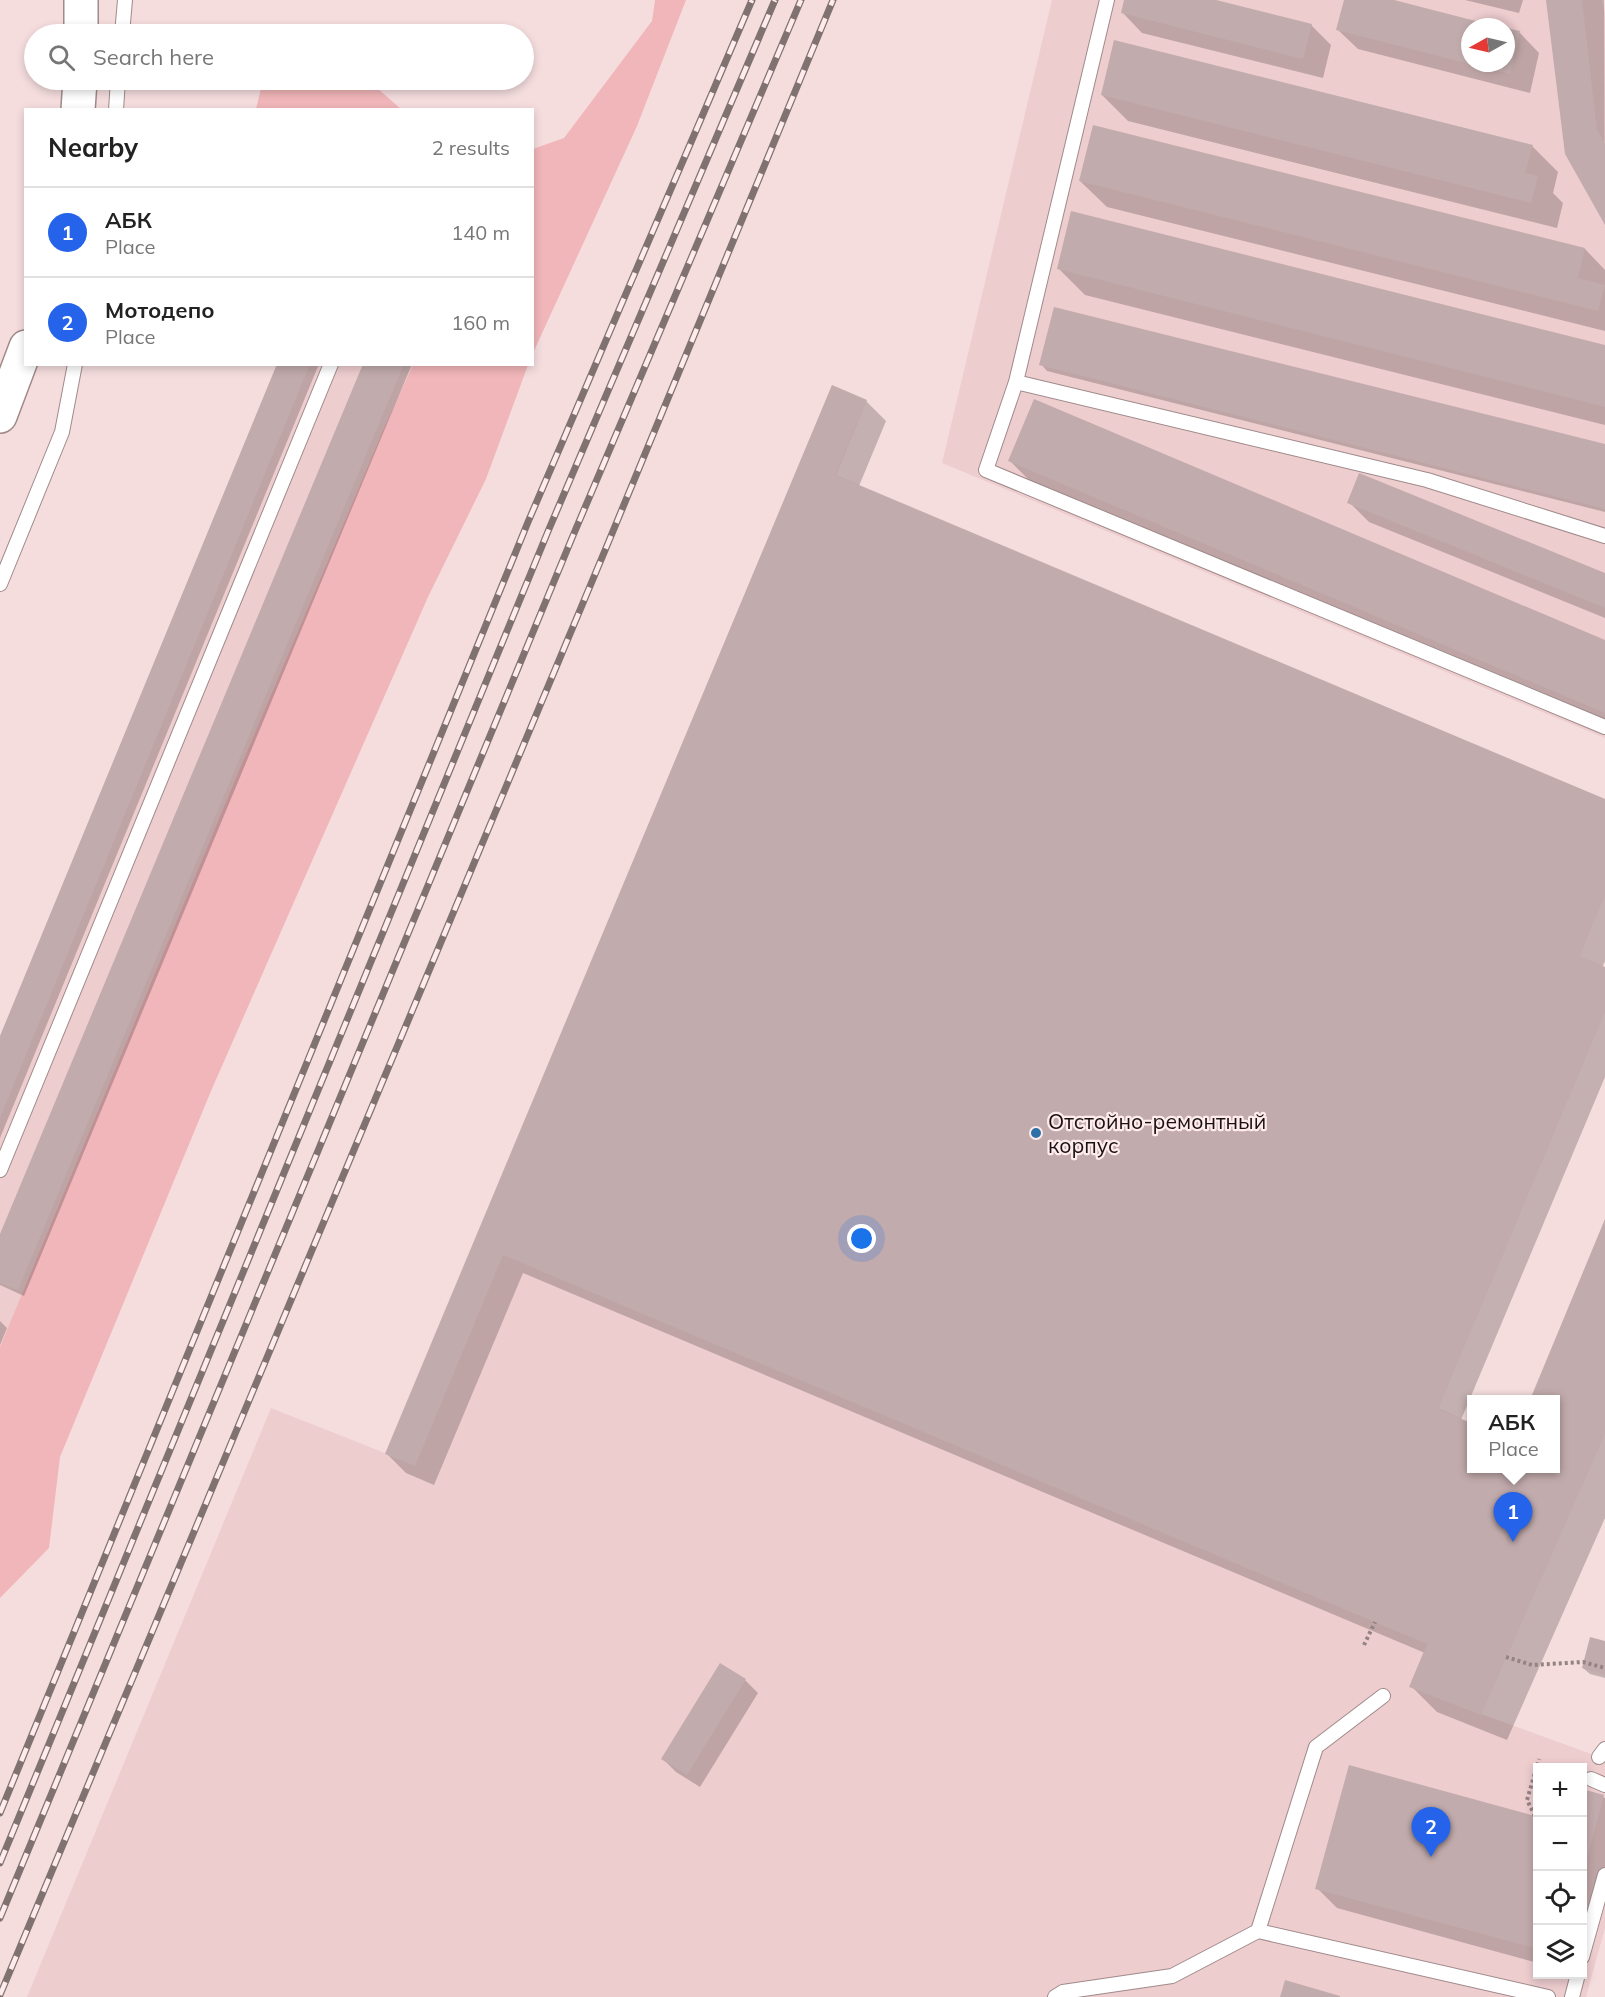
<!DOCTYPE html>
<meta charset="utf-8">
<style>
:root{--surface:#fff;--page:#f6f6f6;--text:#222;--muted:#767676;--line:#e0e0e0;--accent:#2563eb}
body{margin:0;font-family:Mulish,sans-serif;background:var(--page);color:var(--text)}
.controls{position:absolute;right:18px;bottom:18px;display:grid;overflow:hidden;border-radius:0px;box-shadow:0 3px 9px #0003}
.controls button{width:54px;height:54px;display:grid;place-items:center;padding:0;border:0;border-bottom:2px solid var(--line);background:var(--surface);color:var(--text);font:30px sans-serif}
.compass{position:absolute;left:1461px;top:18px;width:54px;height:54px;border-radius:50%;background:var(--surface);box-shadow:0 3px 9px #0003;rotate:262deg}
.you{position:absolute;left:862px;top:1239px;width:21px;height:21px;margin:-15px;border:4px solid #fff;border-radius:50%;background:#1a73e8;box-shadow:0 0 0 9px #1a73e833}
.badge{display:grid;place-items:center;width:39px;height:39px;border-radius:50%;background:var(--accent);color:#fff;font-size:20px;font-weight:700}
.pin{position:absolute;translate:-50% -50px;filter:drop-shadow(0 2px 3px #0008)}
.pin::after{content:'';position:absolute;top:32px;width:21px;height:18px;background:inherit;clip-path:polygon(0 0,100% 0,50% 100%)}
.popup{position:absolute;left:1467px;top:1395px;width:93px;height:78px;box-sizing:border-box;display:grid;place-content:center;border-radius:0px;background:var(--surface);filter:drop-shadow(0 2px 4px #0005);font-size:20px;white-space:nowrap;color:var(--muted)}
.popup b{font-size:22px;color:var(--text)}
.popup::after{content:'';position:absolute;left:50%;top:100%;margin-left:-12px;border:12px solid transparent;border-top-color:var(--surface)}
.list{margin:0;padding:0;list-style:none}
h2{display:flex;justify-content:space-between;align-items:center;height:78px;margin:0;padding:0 24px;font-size:26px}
h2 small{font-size:20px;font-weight:400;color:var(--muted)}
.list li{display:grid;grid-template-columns:39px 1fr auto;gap:18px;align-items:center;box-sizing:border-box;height:90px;padding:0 24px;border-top:2px solid var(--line)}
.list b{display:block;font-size:22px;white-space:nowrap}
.list p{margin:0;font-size:20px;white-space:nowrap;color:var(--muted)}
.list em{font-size:20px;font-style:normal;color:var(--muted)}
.icon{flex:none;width:33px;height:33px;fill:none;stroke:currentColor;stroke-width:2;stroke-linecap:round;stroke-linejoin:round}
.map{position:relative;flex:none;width:1605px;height:1997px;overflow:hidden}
.search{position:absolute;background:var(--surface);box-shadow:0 3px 9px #0003;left:24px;top:24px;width:510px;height:66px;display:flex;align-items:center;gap:15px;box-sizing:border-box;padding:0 21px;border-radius:33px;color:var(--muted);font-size:22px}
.panel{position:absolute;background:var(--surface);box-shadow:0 3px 9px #0003;left:24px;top:108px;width:510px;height:258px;border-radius:0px}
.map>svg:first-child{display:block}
.built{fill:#eecdcf;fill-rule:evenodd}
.green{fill:#f1b6b9}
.shadow{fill:#0003}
.building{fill:#c2abac}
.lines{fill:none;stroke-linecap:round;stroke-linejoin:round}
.service-casing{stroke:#a08a8b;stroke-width:16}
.primary-casing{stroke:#a08a8b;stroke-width:36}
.path{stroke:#948383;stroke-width:4;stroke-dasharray:3 3;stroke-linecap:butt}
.service{stroke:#fff;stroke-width:14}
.primary{stroke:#fff;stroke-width:33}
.rail-casing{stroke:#817272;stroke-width:7}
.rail{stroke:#ffebec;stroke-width:4.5;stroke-dasharray:14;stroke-linecap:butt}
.poi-dot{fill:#2d72a7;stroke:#ffebec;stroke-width:2}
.labels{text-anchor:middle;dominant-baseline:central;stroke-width:4.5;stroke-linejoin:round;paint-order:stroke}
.poi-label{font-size:21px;fill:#191111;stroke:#ffebec;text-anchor:start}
</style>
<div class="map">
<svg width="1605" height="1997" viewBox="0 0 1605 1997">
<rect width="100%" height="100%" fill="#f5ddde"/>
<!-- built -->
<path class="built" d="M 1052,0 L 1602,0 L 1605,13 L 1605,738 L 942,463 ZM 1470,27 L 1506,27 L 1506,63 L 1470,63 Z
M 277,365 L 420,365 L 0,1366 L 0,1036 Z
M 832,385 L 867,400 L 836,475 L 1605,799 L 1605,895 L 1579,956 L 1605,967 L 1605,1011 L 1438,1408 L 1471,1423 L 1471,1468 L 1555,1468 L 1555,1400 L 1530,1399 L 1605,1219 L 1605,1433 L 1481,1714 L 1605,1759 L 1605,1928 L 1586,1997 L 27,1997 L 271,1408 L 385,1453 ZM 1538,1768 L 1582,1768 L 1582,1974 L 1538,1974 Z"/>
<!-- green -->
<path class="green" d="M 655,0 L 686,0 L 637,126 L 533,353 L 533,149 L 564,138 L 652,21 Z
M 263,80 L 368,80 L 401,109 L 256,109 Z
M 413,365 L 528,365 L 486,479 L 428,597 L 211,1091 L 60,1457 L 49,1548 L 0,1598 L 0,1347 L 241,766 L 385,426 Z"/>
<!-- shadow -->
<path class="shadow" d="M 1126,0 L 1210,0 L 1311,25 L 1331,45 L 1323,78 L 1142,33 L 1123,13 Z
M 1345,0 L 1388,0 L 1496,27 L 1470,27 L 1470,63 L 1506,63 L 1506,29 L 1520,33 L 1539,53 L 1530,93 L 1358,49 L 1338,30 Z
M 1465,0 L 1523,0 L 1519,13 Z
M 1548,0 L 1604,0 L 1605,222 Z
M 1102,95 L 1532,146 L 1558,172 L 1553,193 L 1563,203 L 1557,228 L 1128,121 Z
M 1080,181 L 1585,249 L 1605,270 L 1605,331 L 1107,207 Z
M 1059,269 L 1605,346 L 1605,425 L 1085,295 Z
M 278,364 L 319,364 L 0,1138 L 0,1040 Z
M 364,364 L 412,364 L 24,1296 L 0,1285 L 0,1238 Z
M 1041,364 L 1605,446 L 1605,512 L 1047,371 Z
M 866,401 L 886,421 L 859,486 L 1605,801 L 1605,961 L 1602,968 L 1605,969 L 1605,1077 L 1461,1420 L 1471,1424 L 1471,1468 L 1555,1468 L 1555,1400 L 1605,1223 L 1605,1518 L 1507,1740 L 1437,1712 L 1411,1686 L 1425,1653 L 523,1273 L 434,1485 L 406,1473 L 386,1453 Z
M 1010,461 L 1605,642 L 1605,727 L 1036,487 Z
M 1349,502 L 1605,575 L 1605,618 L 1369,522 Z
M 0,1321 L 7,1328 L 0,1345 Z
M 1605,1643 L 1605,1678 L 1590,1674 L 1583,1668 Z
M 745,1680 L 758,1693 L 700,1787 L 676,1772 L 663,1759 Z
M 1582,1791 L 1605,1798 L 1605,1884 L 1582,1967 Z
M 1538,1811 L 1538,1963 L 1337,1908 L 1317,1888 L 1536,1817 Z"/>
<!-- building -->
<path class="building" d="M 1124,0 L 1216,0 L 1312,24 L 1303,59 L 1121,13 Z
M 1344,0 L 1394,0 L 1499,27 L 1470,27 L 1470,64 L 1336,30 Z
M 1546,0 L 1582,0 L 1597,130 L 1605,144 L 1605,225 L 1565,154 Z
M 1506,28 L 1520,31 L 1510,74 L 1471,64 L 1506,63 Z
M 1114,40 L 1533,145 L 1525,173 L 1538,176 L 1531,203 L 1101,95 Z
M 1093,125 L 1585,248 L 1578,278 L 1605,285 L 1598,311 L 1079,181 Z
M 1071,211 L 1605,345 L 1605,407 L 1057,269 Z
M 1054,307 L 1605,444 L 1605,509 L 1039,365 Z
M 277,364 L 310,364 L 0,1118 L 0,1036 Z
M 363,364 L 404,364 L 18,1290 L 0,1283 L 0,1234 Z
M 832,385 L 867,400 L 835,475 L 1605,799 L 1605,895 L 1579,956 L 1605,967 L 1605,1011 L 1438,1409 L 1471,1423 L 1471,1468 L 1555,1468 L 1555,1400 L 1530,1400 L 1605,1219 L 1605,1433 L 1481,1715 L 1409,1687 L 1427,1644 L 503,1255 L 415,1466 L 385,1454 Z
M 1034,399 L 1605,640 L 1605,713 L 1008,461 Z
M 1359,473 L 1605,573 L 1605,608 L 1347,503 Z
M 1590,1637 L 1605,1641 L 1605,1675 L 1582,1668 Z
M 720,1663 L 746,1679 L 687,1775 L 661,1759 Z
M 1349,1765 L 1535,1816 L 1538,1808 L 1538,1949 L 1315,1889 Z
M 1582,1789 L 1604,1795 L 1583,1873 L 1582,1872 Z
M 1285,1980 L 1340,1996 L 1340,1997 L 1280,1997 Z"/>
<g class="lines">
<!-- service casing -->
<g class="service-casing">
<path id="service" d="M 1107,0 L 1016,382 L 1427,480 L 1605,536
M 122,34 L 125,0
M 116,110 L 118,80
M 1016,382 L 986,470 L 1605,727
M 0,584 L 62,432 L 75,364
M 0,1170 L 331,364
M 1383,1696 L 1316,1747 L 1258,1931 L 1548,1997
M 1599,1757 L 1605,1749
M 1591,1779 L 1605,1785
M 1582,1957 L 1605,1875
M 1055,1997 L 1063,1992 L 1172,1976 L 1258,1931
M 1572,1997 L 1578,1974"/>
</g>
<!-- primary casing -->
<g class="primary-casing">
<path id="primary" d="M 81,0 L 81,34
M 78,110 L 80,80
M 0,416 L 26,347"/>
</g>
<!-- path -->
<path class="path" d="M 1364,1645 L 1375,1622
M 1506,1657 L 1532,1665 L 1583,1662 L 1605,1668
M 1535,1816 L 1527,1800 L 1539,1759"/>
<!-- service -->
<use href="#service" class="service"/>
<!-- primary -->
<use href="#primary" class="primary"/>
<!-- rail casing -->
<g class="rail-casing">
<path id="rail" d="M 0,1813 L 528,522 L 752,0
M 0,1863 L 549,529 L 775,0
M 0,1918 L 572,538 L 801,0
M 0,1995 L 606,548 L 833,0"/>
</g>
<!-- rail -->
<use href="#rail" class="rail"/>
</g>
<!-- markers -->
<circle class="poi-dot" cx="1036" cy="1133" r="6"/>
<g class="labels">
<!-- poi labels -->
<g class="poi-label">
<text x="1048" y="1121">Отстойно-ремонтный<tspan x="1048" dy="24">корпус</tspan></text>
</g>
</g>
</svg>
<div class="controls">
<button>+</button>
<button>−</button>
<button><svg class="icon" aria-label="locate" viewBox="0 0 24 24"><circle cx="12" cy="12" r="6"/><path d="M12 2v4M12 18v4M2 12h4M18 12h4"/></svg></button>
<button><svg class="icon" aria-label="layers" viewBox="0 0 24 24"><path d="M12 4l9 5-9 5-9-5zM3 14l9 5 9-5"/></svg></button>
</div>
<svg class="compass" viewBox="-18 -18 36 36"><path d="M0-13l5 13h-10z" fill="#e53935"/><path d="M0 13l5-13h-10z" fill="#767676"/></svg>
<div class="you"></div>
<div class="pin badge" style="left:1513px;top:1542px">1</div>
<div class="popup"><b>АБК</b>Place</div>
<div class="pin badge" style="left:1431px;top:1857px">2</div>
<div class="search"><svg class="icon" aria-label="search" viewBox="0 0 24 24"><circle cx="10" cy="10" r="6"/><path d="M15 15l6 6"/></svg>Search here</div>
<section class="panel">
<h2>Nearby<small>2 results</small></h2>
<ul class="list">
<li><span class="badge">1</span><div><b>АБК</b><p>Place</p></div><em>140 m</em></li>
<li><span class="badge">2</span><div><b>Мотодепо</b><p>Place</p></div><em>160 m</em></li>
</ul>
</section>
</div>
